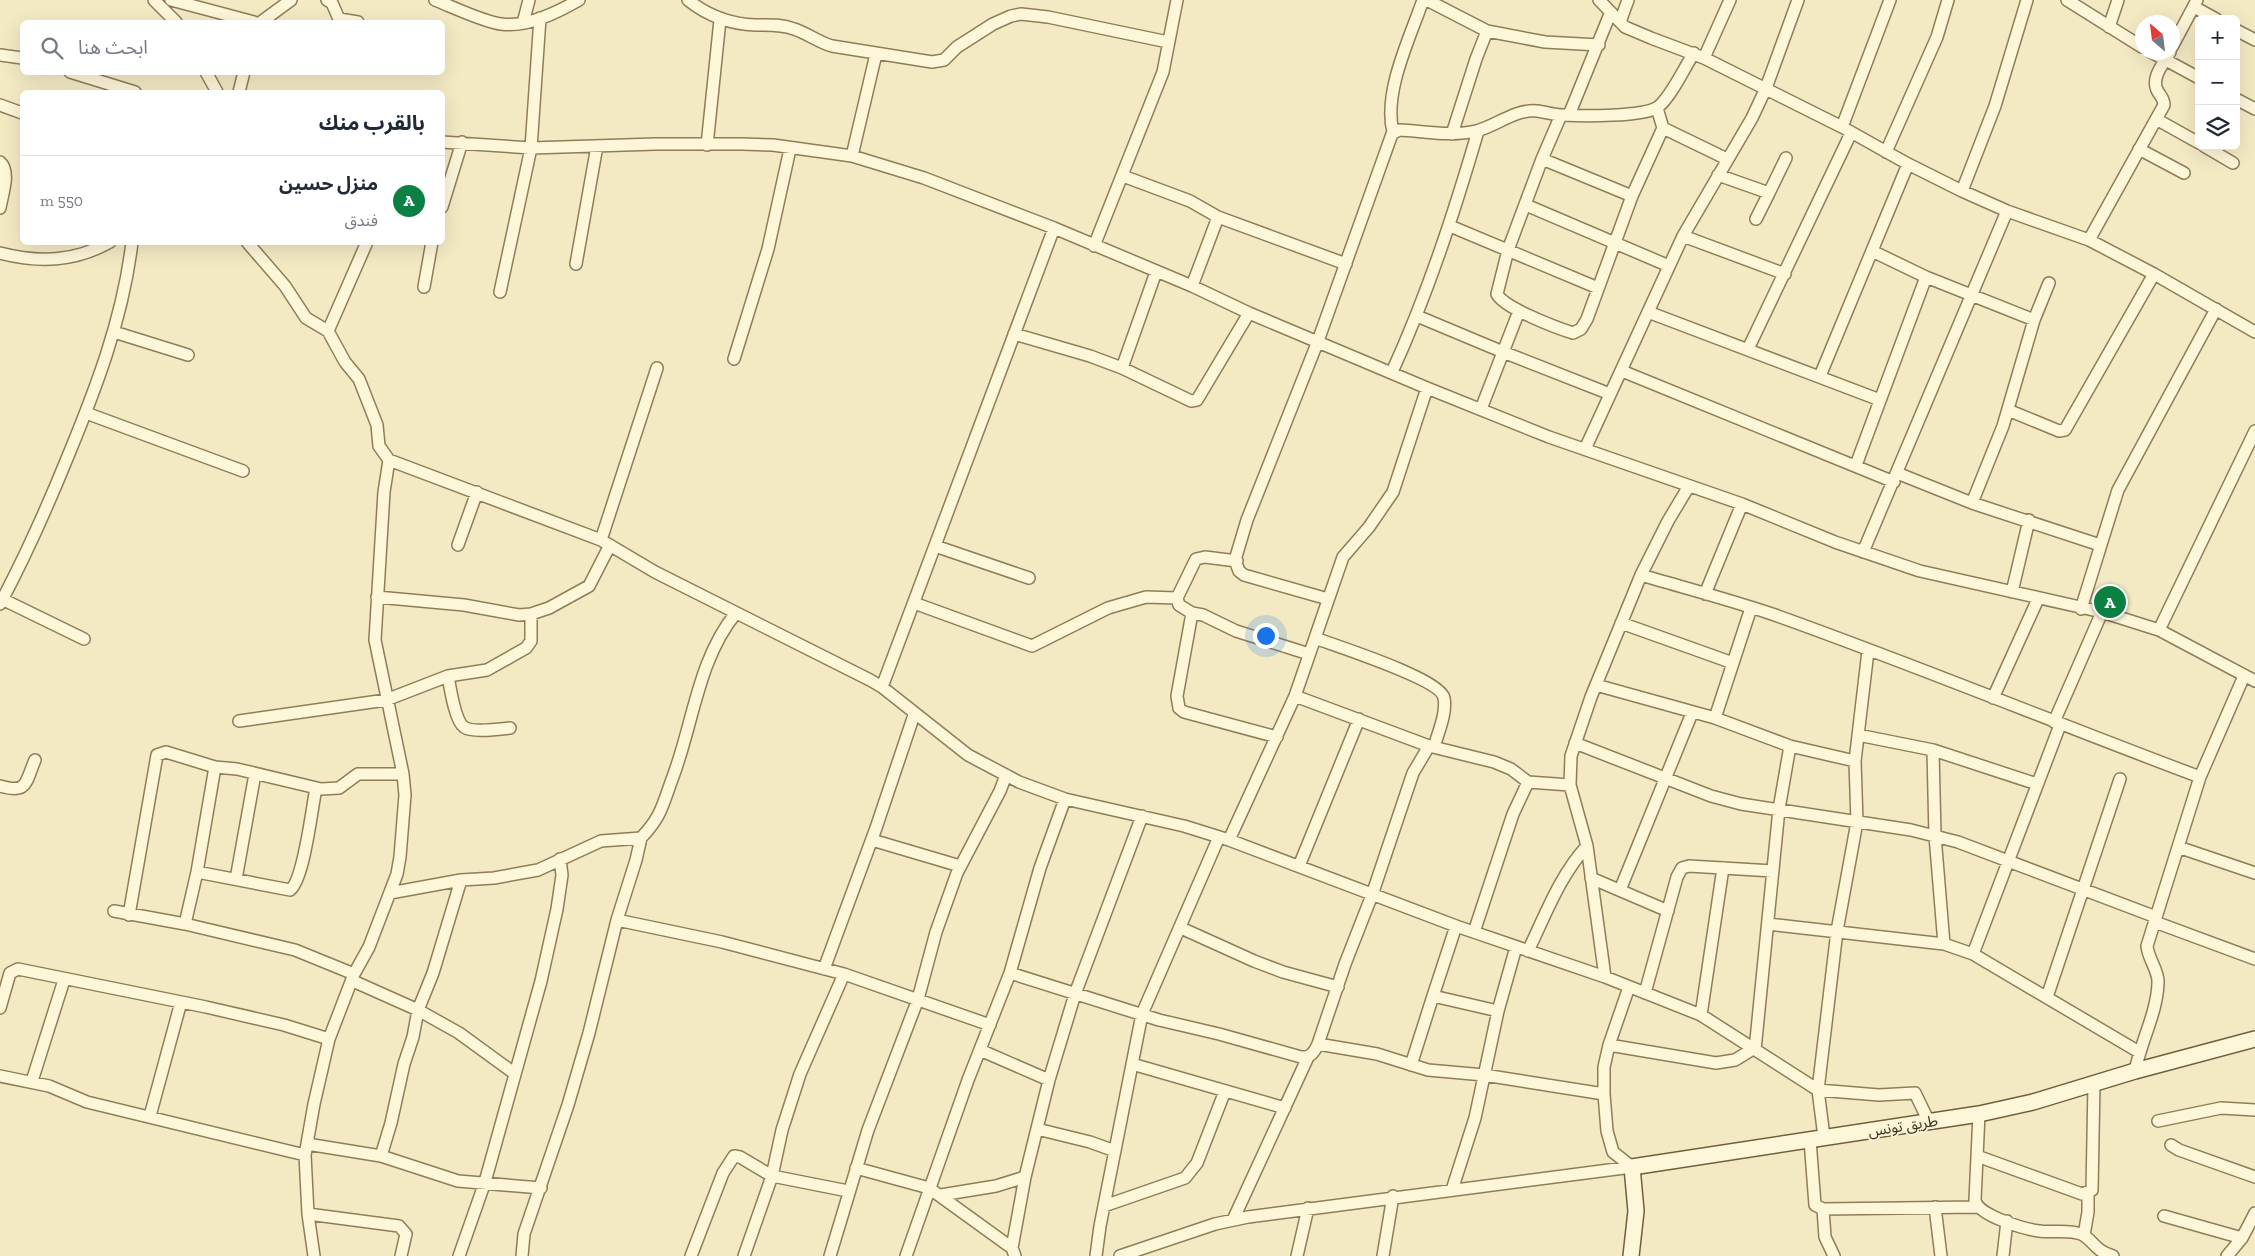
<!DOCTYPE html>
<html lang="ar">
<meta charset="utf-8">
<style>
:root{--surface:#fff;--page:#f6f6f7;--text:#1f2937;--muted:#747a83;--line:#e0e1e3;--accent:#0b8043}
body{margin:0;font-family:"Zilla Slab","Noto Sans Arabic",serif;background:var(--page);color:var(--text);direction:rtl}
.controls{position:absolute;right:15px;top:15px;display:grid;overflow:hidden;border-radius:8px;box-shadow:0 5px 20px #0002}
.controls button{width:45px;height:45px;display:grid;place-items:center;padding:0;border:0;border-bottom:1px solid var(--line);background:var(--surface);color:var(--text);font:25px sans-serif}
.compass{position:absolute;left:2135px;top:15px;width:45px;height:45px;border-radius:50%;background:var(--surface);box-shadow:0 5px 20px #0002;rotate:332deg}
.you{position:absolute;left:1265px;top:635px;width:18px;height:18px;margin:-12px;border:4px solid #fff;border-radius:50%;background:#1a73e8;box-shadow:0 0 0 8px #1a73e833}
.badge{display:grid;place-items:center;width:32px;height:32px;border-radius:50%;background:var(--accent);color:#fff;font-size:16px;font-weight:700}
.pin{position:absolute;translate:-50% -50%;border:2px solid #fff;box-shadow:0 1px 5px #0006}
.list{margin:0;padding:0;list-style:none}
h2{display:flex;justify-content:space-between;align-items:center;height:65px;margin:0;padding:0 20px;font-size:21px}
h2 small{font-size:16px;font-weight:400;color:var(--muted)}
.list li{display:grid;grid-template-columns:32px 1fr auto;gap:15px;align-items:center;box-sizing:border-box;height:90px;padding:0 20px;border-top:1px solid var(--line)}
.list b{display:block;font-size:19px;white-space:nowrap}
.list p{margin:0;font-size:16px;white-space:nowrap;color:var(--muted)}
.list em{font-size:16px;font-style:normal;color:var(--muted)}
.icon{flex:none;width:28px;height:28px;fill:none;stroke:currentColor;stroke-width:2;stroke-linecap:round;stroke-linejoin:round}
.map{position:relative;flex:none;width:2255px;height:1256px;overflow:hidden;direction:ltr}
.search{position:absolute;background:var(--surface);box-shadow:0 5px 20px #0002;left:20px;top:20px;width:425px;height:55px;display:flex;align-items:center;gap:12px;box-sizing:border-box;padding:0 18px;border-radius:8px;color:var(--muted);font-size:19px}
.panel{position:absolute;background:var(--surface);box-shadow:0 5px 20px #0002;left:20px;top:90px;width:425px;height:155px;border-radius:8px;direction:rtl}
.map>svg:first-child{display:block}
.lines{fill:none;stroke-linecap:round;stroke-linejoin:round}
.street-casing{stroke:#917c58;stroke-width:14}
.secondary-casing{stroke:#735d3b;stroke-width:18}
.street{stroke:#fdf6d9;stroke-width:11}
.secondary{stroke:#fdf6d9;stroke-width:15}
.labels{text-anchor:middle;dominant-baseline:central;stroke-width:4;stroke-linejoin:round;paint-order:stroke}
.street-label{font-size:15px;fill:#3f311d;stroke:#faf3d5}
</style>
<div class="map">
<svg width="2255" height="1256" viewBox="0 0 2255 1256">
<rect width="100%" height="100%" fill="#f3eac4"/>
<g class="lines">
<!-- street casing -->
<g class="street-casing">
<path id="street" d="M 154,0 L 176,22
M 171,0 L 254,22
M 327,0 L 332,3 L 339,19 L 358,22
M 435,0 C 453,7 484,22 501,24 C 527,28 558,12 579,0
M 688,0 C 708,16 729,24 755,25 C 768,25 781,24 794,29 C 807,33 818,42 832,46 L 932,62 L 944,60 L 957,47 L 993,24 L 1011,16 L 1021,14 L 1048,17 L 1168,42
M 1427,0 L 1487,31 L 1545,42 L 1599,45
M 1599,0 L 1625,27 L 1651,38 L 1704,58 L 1842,127 L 1908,164 L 1962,191 L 2007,211 L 2089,240 L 2154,274 L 2255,332
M 2067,0 L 2142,47
M 2194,7 L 2216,19
M 261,22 L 291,0
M 1620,22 L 1628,0
M 523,23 L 529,0
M 2109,27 L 2118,0
M 2236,30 L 2255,40
M 2172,47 L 2197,0
M 2151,52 L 2199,78
M 0,55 L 22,58
M 1704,58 L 1730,0
M 70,72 L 135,92
M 206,72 L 217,92
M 239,92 L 244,72
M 2236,99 L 2255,109
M 0,105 L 22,113
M 1657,108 L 1663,128 L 1727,159
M 1561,115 L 1542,159 L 1508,250 L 1497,294 C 1504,308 1557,328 1573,333 L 1581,329 L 1587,319 L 1632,196 L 1663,128
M 1569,115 L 1610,14
M 2156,119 L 2199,143
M 1842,127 L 1890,0
M 1393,132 C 1383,92 1410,38 1423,0
M 1452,134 L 1476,59 L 1487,31
M 442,142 L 531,148 L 656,144 L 742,144 L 773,145 L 852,156 L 924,178 L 1054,228 L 1192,286 L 1249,313 L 1427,388 L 1549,437 L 1742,504 L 1835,542 L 1920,571 L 2102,612 L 2159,630 L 2255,681
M 707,145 L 720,20
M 2204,146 L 2233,163
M 2139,149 L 2184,173
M 1886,152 L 1937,37 L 1948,0
M 852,156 L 876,54
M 1542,159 L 1632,196
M 0,162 C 11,172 2,195 0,208
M 1718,175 L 1769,193 L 1786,158
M 1123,176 L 1190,201 L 1218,217 L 1346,264
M 1962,191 L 1995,106 L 2027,0
M 1526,205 L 1669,266
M 442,207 L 462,142
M 1756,219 L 1769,193
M 1450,226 L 1598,288
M 1683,236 L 1785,274
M 2089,240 L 2164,105 C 2164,98 2160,96 2157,90 C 2151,77 2164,63 2170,52
M 247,242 L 285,286 L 306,318 L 328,331 L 345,362 L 359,379 L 377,425 L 379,446 L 389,460 L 384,492 L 375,640 L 403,774 L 405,795 L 400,857 L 397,874 L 369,947 L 354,974 L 329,1039 L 314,1104 L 305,1155 L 308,1214 L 314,1256
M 1094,246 L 1163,72 L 1177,0
M 1872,251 L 1926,277 L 2034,320
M 0,253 C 39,263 74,262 110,242
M 576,264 L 597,146
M 1192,286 L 1218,217
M 424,287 L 432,242
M 500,292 L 531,148 L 540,18
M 1648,312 L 1880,400
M 1417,316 L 1503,352 L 1610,394
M 328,331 L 367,242
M 114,332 L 188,355
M 1014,334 L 1090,356 L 1122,368 L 1191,401 L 1197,400 L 1249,313
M 1748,349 L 1851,133
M 734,359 L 768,249 L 790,149
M 1122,368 L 1156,272
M 1622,371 L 1894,482
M 1392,372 C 1428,293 1454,213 1478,131
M 1820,376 L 1908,164
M 1481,409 L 1519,311
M 2008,410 L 2059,431 L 2065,430 L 2154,274
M 86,413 L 243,471
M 1585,449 L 1683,236 L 1752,118 L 1766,88 L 1798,0
M 389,460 L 601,540 L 655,572 L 870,680 L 882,687 L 968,755 L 1019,782 L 1065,799 L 1184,826 L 1229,840 L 1456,926 L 1605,977 L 1701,1015 L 1818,1090 L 1824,1137
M 1856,465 L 1926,277
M 1897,473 L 1972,503 L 2100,545
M 1972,503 L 2003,426 L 2034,320 L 2049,283
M 601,540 L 657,368
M 458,545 L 477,492
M 935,546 L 1029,578
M 1863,552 L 2007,211
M 1237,561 L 1205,557 L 1196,559 L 1177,598 L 1179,605 L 1192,613 L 1203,615 L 1236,631 L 1309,654
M 1641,575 C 1685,588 1731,600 1775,615 C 1918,666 2058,724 2200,777
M 2012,592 L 2029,520
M 1705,594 L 1742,504
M 377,597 L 464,605 L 519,615 L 531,614 L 549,608 L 589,586 L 610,545
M 2,599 L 84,639
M 1328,599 L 1244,575 L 1239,571 L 1235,560 L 1247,520 L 1318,341 L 1392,134 L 1399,130 C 1424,131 1451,137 1476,131 C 1497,126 1514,109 1537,111 C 1546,112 1554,115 1563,115 C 1582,116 1644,117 1658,107 C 1671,97 1684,68 1694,53
M 914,603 L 1032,646 L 1108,608 L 1146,597 L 1177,598
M 0,604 C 25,557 46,510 66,461 C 95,391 123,319 132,242
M 2081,609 L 2118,490 L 2216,309
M 1192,613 L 1177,696 L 1179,708 L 1184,712 L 1277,737
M 1621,623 L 1733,663
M 2159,630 L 2255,431
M 1315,638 C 1336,646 1441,679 1444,698 C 1447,713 1438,733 1434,747
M 1868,651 L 1855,761 L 1857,822 L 1837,931 L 1818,1090 L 1879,1095 L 1915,1093 L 1929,1122
M 448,676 C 450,687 455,721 464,727 C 472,733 500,729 510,728
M 1596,685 L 1715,718 L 1790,746
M 882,687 L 1054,228
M 1295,696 L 1429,746 L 1494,762 L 1511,769 L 1528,782 L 1570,785
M 1993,698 L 2038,599
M 1715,718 L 1751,608
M 239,721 L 386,700 L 448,676 L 487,670 L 526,648 L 531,641 L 531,614
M 2054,722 L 2102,612
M 1858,735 L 1933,750 L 2037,784
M 1575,743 L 1711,796 L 1741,804 L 1911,830 L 1958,842 L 2156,917
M 1933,750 L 1935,836 L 1944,944
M 215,767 L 197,872 L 185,924 L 295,950 L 354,974
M 0,786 C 28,794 25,783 35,760
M 641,838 C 660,818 662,808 671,782 C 693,727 697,660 736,613
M 872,840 L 960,866
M 1229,840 L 1295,696 L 1343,557 L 1369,527 L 1393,492 L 1427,388
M 2178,847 L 2255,873
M 1299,866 L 1359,719
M 197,872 L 290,890 C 304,880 312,807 316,788
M 1591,878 L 1668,911
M 236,879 L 255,774
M 1620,890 L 1692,713
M 390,893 L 461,880 L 494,878 L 538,870 L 601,841 L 641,838 L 636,860 L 617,920 L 589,1033 L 568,1105 L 524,1234 L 522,1256
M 114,911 L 185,924
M 129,915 L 157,755 L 166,752 L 215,767 L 237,769 L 321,789 L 339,788 L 358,774 L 403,774
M 617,920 L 722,942 L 844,974 L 990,1025
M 2155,922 L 2255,959
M 1768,924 L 1944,944 L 1973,954 L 2139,1052
M 1456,926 L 1433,996 L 1498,1011
M 1181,928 L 1254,961 L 1283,972 L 1338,987
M 1474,932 L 1513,814 L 1528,782
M 1528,951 C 1545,916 1560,875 1587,846
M 1973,954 L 2060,725
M 824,969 L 876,828 L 914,715
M 1010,973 L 1159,1020 L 1219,1034 L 1301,1057 C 1310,1058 1314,1053 1318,1044 L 1345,964 L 1372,895 L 1413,773 L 1429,746
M 1605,977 L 1587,846 L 1570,785 L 1571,756 L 1591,697 L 1641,575 L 1668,521 L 1689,486
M 353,981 L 418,1010 L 459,1033 L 514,1073
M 1629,987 L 1609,1045 L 1604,1067 L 1604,1094 L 1607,1131 L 1613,1152 L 1632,1167
M 1645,993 L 1677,877 L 1682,868 L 1689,866 L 1773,871
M 2047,997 L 2120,779
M 0,1008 L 10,973 L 18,969 L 206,1007 L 284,1025 L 329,1039
M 1701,1015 L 1723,868
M 1318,1044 L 1377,1054 L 1428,1070 L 1484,1075 L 1604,1094
M 1609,1045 L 1716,1063 L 1735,1060 L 1753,1049
M 980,1050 L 1049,1080
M 1755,1050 L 1779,809 L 1790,746 L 1855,761
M 1132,1064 L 1285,1108
M 1411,1065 L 1433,996
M 2135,1071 C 2141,1041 2157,1013 2158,983 C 2159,971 2148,959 2147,946 L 2200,777 L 2244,676
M 0,1076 L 49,1086 L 87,1102 L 305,1155
M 32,1081 L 64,980
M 1979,1114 L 1975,1200 C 1977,1215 2024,1229 2039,1231 C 2052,1233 2068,1229 2081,1234 C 2094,1240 2093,1250 2113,1256
M 150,1116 L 181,1002
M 2158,1121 L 2221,1108 L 2255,1110
M 1037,1129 L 1090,1142 L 1115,1151
M 1810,1140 L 1815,1205 L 1823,1209 L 1977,1207
M 307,1144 L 381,1156 L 458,1181 L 541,1188
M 2171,1145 L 2179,1150 L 2255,1177
M 381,1156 L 391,1123 L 404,1064 L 413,1037 L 418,1010 L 433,973 L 461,880
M 1977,1156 L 2082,1194 L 2092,1190 L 2094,1084
M 856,1168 L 929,1188 L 1012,1248 L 1015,1256
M 1452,1190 L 1475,1118 L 1498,1011 L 1516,947
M 941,1195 L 996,1186 L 1025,1177
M 1104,1206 L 1185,1178 L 1197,1163 L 1225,1091
M 1935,1207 L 1941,1256
M 1823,1209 L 1825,1237 L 1834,1256
M 308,1214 L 399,1226 L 406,1234 L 401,1256
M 2164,1216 L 2242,1238
M 1233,1220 L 1308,1057
M 2084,1235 L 2088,1212 L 2088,1193
M 1012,1248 L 1025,1177 L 1049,1080 L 1075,994 L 1142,816
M 459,1256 L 485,1182 L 541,981 L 557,909 L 562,875 L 560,859
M 691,1256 L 723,1173 L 734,1156 L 740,1157 L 772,1176 L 848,1191
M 744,1256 L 772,1176 L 782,1130 L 800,1074 L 844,974
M 830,1256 L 868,1130 L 918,999 L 936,932 L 957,873 L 1000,791 L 1006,775
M 906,1256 L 968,1080 L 1010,973 L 1040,868 L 1065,799
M 1096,1256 L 1100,1226 L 1142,1014 L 1219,837
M 1120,1256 L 1215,1224 L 1248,1217 L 1632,1167
M 1297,1256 L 1308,1208
M 1383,1256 L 1393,1196
M 2003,1256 L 2007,1221
M 2227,1256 L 2242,1238 L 2255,1213"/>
</g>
<!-- secondary casing -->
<g class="secondary-casing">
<path id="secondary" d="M 1631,1256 L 1636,1211 L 1632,1167 L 1979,1114 L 2033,1102 L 2135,1071 L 2255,1039"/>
</g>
<!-- street -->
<use href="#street" class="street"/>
<!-- secondary -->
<use href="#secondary" class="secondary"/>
</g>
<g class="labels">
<!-- street labels -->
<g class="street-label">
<text transform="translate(1903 1126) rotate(-9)">طريق تونس</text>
</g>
</g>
</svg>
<div class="controls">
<button>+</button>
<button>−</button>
<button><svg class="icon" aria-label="layers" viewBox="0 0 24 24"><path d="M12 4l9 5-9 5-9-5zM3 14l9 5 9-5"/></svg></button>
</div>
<svg class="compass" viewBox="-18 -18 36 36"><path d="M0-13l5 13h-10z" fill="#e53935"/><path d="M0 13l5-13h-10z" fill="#747a83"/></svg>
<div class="you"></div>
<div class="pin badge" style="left:2110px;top:602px">A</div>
<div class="search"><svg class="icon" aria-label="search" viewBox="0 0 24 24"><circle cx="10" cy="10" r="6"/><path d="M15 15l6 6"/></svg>ابحث هنا</div>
<section class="panel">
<h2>بالقرب منك<small></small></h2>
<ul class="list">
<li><span class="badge">A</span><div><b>منزل حسين</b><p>فندق</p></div><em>550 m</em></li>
</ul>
</section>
</div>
